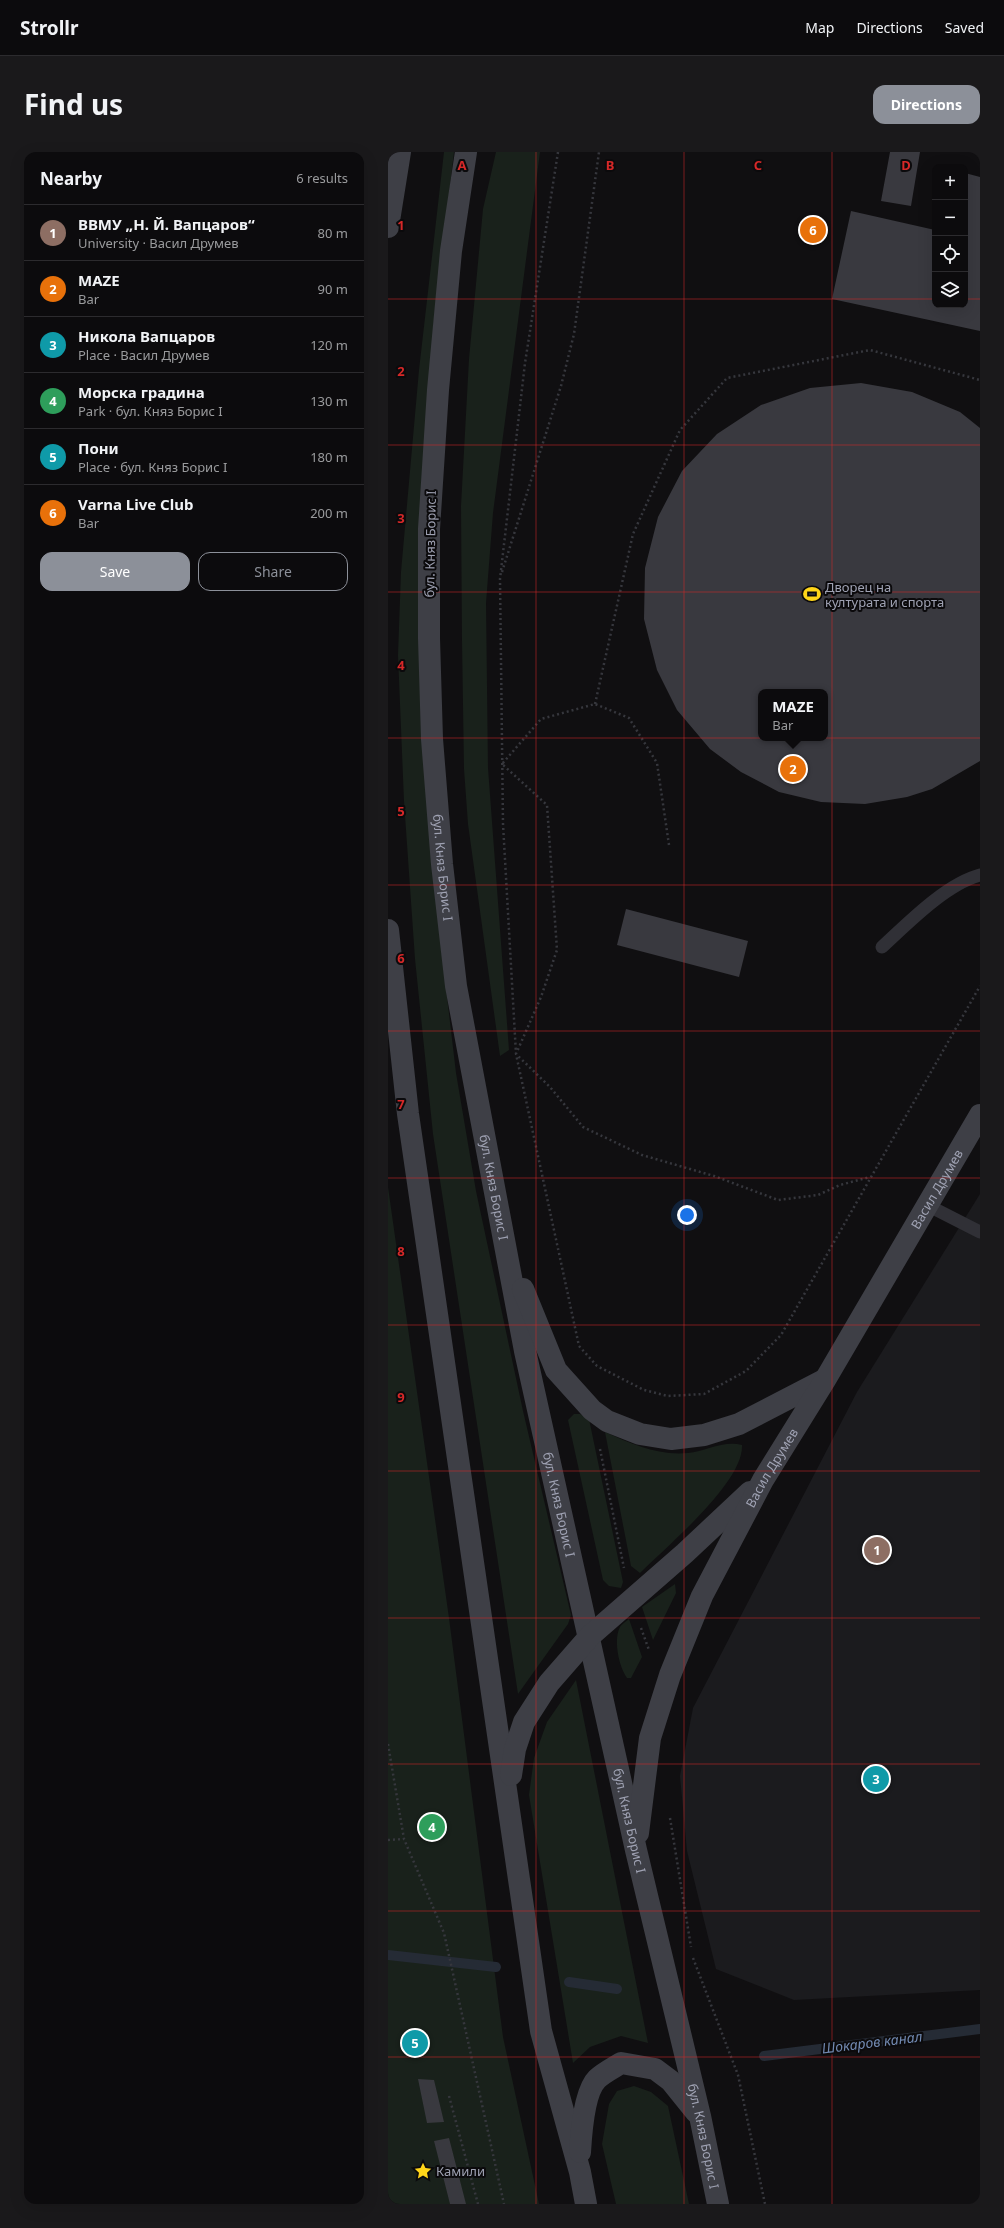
<!DOCTYPE html>
<meta charset="utf-8">
<style>
:root{--surface:#0c0b0d;--page:#1a191b;--text:#f1f3f6;--muted:#9a9b9d;--line:#2c2b2e;--accent:#8c9099}
body{margin:0;font-family:"Noto Sans",sans-serif;background:var(--page);color:var(--text)}
.controls{position:absolute;right:12px;top:12px;display:grid;overflow:hidden;border-radius:8px;box-shadow:0 4px 16px #0002}
.controls button{width:36px;height:36px;display:grid;place-items:center;padding:0;border:0;border-bottom:1px solid var(--line);background:var(--surface);color:var(--text);font:20px sans-serif}
.you{position:absolute;left:299px;top:1063px;width:14px;height:14px;margin:-10px;border:3px solid #fff;border-radius:50%;background:#1a73e8;box-shadow:0 0 0 6px #1a73e833}
.badge{display:grid;place-items:center;width:26px;height:26px;border-radius:50%;background:var(--accent);color:#fff;font-size:13px;font-weight:700}
.pin{position:absolute;translate:-50% -50%;border:2px solid #fff;box-shadow:0 1px 4px #0006}
.popup{position:absolute;left:370px;top:537px;width:70px;height:52px;box-sizing:border-box;display:grid;place-content:center;border-radius:8px;background:var(--surface);filter:drop-shadow(0 1px 3px #0005);font-size:13px;white-space:nowrap;color:var(--muted)}
.popup b{font-size:15px;color:var(--text)}
.popup::after{content:'';position:absolute;left:50%;top:100%;margin-left:-8px;border:8px solid transparent;border-top-color:var(--surface)}
.list{margin:0;padding:0;list-style:none}
h2{display:flex;justify-content:space-between;align-items:center;height:52px;margin:0;padding:0 16px;font-size:17px}
h2 small{font-size:13px;font-weight:400;color:var(--muted)}
.list li{display:grid;grid-template-columns:26px 1fr auto;gap:12px;align-items:center;box-sizing:border-box;height:56px;padding:0 16px;border-top:1px solid var(--line)}
.list b{display:block;font-size:15px;white-space:nowrap}
.list p{margin:0;font-size:13px;white-space:nowrap;color:var(--muted)}
.list em{font-size:13px;font-style:normal;color:var(--muted)}
.actions{display:flex;gap:8px;padding:12px 16px}
.actions a{flex:1;padding:9px 0;border:1px solid var(--accent);border-radius:12px;text-align:center;font-size:14px;color:var(--accent)}
.actions .main{background:var(--accent);color:#fff}
.icon{flex:none;width:22px;height:22px;fill:none;stroke:currentColor;stroke-width:2;stroke-linecap:round;stroke-linejoin:round}
.map{position:relative;flex:none;width:592px;height:2052px;overflow:hidden;border-radius:12px}
header{display:flex;align-items:center;gap:24px;box-sizing:border-box;height:56px;padding:0 20px;background:var(--surface);border-bottom:1px solid var(--line)}
header strong{font-size:19px}
nav{display:flex;gap:22px;margin-inline-start:auto;font-size:14px}
.intro{display:flex;align-items:center;justify-content:space-between;box-sizing:border-box;height:96px;padding:0 24px}
h1{margin:0;font-size:28px}
.button{padding:10px 18px;border-radius:12px;background:var(--accent);color:#fff;font-size:14px;font-weight:700}
main{display:flex;gap:24px;padding:0 24px}
aside{flex:1;background:var(--surface);border-radius:12px;box-shadow:0 4px 16px #0002}
.map>svg:first-child{display:block}
.built{fill:#1b1b1e}
.green{fill:#19211b}
.lines{fill:none;stroke-linecap:round;stroke-linejoin:round}
.stream{stroke:#252b35;stroke-width:10}
.building{fill:#39393f;fill-rule:evenodd}
.path{stroke:#36373d;stroke-width:2.5;stroke-dasharray:2 3;stroke-linecap:butt}
.lane{stroke:#303036;stroke-width:13}
.secondary{stroke:#3e3f46;stroke-width:22}
.grid{fill:none;stroke:#d62828;stroke-width:1;stroke-opacity:0.55}
.labels{text-anchor:middle;dominant-baseline:central;stroke-width:4;stroke-linejoin:round;paint-order:stroke}
.street-label{font-size:13px;fill:#9fa2b3;stroke:#0b0a0c}
.poi-label{font-size:13px;fill:#9fa2b3;stroke:#0b0a0c;text-anchor:start}
.water-label{font-size:14px;font-style:italic;fill:#728ab2;stroke:#0b0a0c}
.grid-label{font-size:13px;text-anchor:middle;font-weight:bold;fill:#d62828;stroke:#0b0a0c;stroke-width:4;stroke-linejoin:round;paint-order:stroke}
</style>
<header>
<strong>Strollr</strong>
<nav><a>Map</a><a>Directions</a><a>Saved</a></nav>
</header>
<div class="intro"><h1>Find us</h1><a class="button">Directions</a></div>
<main>
<aside>
<h2>Nearby<small>6 results</small></h2>
<ul class="list">
<li><span class="badge" style="background:#8d6e63">1</span><div><b>ВВМУ „Н. Й. Вапцаров“</b><p>University · Васил Друмев</p></div><em>80 m</em></li>
<li><span class="badge" style="background:#e8710a">2</span><div><b>MAZE</b><p>Bar</p></div><em>90 m</em></li>
<li><span class="badge" style="background:#0f9aa8">3</span><div><b>Никола Вапцаров</b><p>Place · Васил Друмев</p></div><em>120 m</em></li>
<li><span class="badge" style="background:#2e9e5b">4</span><div><b>Морска градина</b><p>Park · бул. Княз Борис I</p></div><em>130 m</em></li>
<li><span class="badge" style="background:#0f9aa8">5</span><div><b>Пони</b><p>Place · бул. Княз Борис I</p></div><em>180 m</em></li>
<li><span class="badge" style="background:#e8710a">6</span><div><b>Varna Live Club</b><p>Bar</p></div><em>200 m</em></li>
</ul>
<div class="actions"><a class="main">Save</a><a>Share</a></div>
</aside>
<div class="map">
<svg width="592" height="2052" viewBox="0 0 592 2052">
<rect width="100%" height="100%" fill="#100f11"/>
<!-- built -->
<path class="built" d="M 592,1042 L 592,1838 L 406,1848 L 328,1817 L 299,1699 L 292,1624 L 305,1556 L 469,1240 Z"/>
<!-- green -->
<path class="green" d="M 56,0 L 66,0 L 45,177 L 53,794 L 68,921 L 88,1039 L 135,1259 L 183,1463 L 180,1472 L 130,1542 L 45,982 L 27,807 L 16,649 L 10,503 L 13,420 L 31,218 Z
M 108,0 L 152,0 L 105,361 L 98,451 L 100,616 L 121,898 L 112,904 L 80,672 L 76,617 L 74,489 L 73,354 L 81,207 L 95,57 Z
M 0,1035 L 61,1466 L 115,1885 L 151,2052 L 0,2052 Z
M 186,1262 L 192,1262 L 201,1267 L 235,1430 L 233,1436 L 221,1434 L 215,1428 L 180,1268 Z
M 217,1280 C 244,1292 270,1304 300,1301 C 318,1299 336,1288 354,1293 C 356,1330 279,1394 252,1421 L 243,1414 Z
M 287,1432 L 288,1441 L 265,1488 L 254,1455 Z
M 241,1467 L 254,1505 L 243,1526 L 239,1526 C 231,1515 225,1488 232,1475 C 234,1472 238,1469 241,1467 Z
M 188,1528 L 260,1891 L 233,1884 L 202,1895 L 185,1911 L 141,1643 L 146,1606 L 159,1570 Z
M 246,1934 L 263,1940 L 280,1954 L 301,2052 L 228,2052 L 214,1992 L 221,1952 L 229,1939 Z"/>
<g class="lines">
<!-- stream -->
<path class="stream" d="M 0,1803 L 108,1815
M 181,1830 L 229,1837
M 376,1904 L 592,1877"/>
</g>
<!-- building -->
<path class="building" d="M 502,0 L 532,0 L 523,54 L 493,49 Z
M 577,21 L 592,25 L 592,179 L 444,147 L 463,59 L 547,78 L 547,153 L 577,153 Z
M 473,231 L 524,240 L 572,260 L 592,276 L 592,609 L 544,637 L 519,645 L 477,652 L 433,650 L 391,640 L 353,620 L 322,597 L 289,558 L 269,518 L 256,467 L 257,416 L 270,365 L 294,319 L 329,282 L 373,253 L 422,236 ZM 373,540 L 437,540 L 437,586 L 373,586 Z
M 238,757 L 360,789 L 351,825 L 229,793 Z
M 30,1927 L 46,1928 L 56,1970 L 39,1971 Z
M 61,1986 L 78,2052 L 62,2052 L 46,1989 Z"/>
<g class="lines">
<!-- path -->
<path class="path" d="M 170,0 L 137,211 L 112,427 L 115,672 L 128,902 L 191,1194
M 114,420 L 173,234 L 186,182 L 211,0
M 207,552 L 245,382 L 292,278 L 339,226 L 482,198 L 592,228
M 281,693 L 269,611 L 241,566 L 207,552 L 153,567 L 114,612 L 159,653 L 169,798 L 153,845 L 128,902 L 162,935 L 195,975 L 254,1003 L 326,1024 L 390,1048 L 430,1043 L 452,1033 L 482,1025
M 191,1194 L 209,1214 L 256,1238 L 280,1244 L 316,1242 L 358,1219 L 393,1183 L 592,834
M 212,1297 L 236,1416
M 253,1476 L 261,1498
M 0,1592 L 16,1687 L 56,1781 L 116,2052
M 282,1666 L 303,1795
M 0,1688 L 16,1687
M 305,1806 L 350,1923 L 377,2052
M 61,1944 L 90,2052"/>
<!-- lane -->
<path class="lane" d="M 494,795 C 520,771 558,732 592,723
M 539,1053 L 592,1080"/>
<!-- secondary -->
<g class="secondary">
<path id="s1" d="M 78,0 L 63,99 L 50,238 L 41,377 L 41,486 L 44,587 L 54,712 L 68,834 L 137,1199 L 248,1698 L 312,1964 L 330,2052"/>
<path d="M 0,75 L 12,0"/>
<path d="M 0,778 L 20,962 L 153,1879 L 192,2020 L 198,2052"/>
<path d="M 135,1137 L 168,1218 L 204,1258 L 219,1269 L 252,1282 L 283,1287 L 316,1283 L 351,1272 L 436,1228"/>
<path d="M 123,1623 L 127,1597 L 136,1570 L 161,1531 L 202,1484 L 297,1401 L 362,1340"/>
<path id="s2" d="M 250,1681 L 262,1586 L 282,1523 L 314,1444 L 375,1328 L 437,1228 L 592,963"/>
<path d="M 192,2000 C 193,1983 196,1940 209,1927 C 215,1921 225,1916 233,1911 L 267,1917 L 283,1929 L 308,1960"/>
</g>
</g>
<!-- grid -->
<path class="grid" d="M 148,0 L 148,2052M 296,0 L 296,2052M 444,0 L 444,2052M 0,147 L 547,147M 577,147 L 592,147M 0,293 L 592,293M 0,440 L 592,440M 0,586 L 592,586M 0,733 L 592,733M 0,879 L 592,879M 0,1026 L 592,1026M 0,1173 L 592,1173M 0,1319 L 592,1319M 0,1466 L 592,1466M 0,1612 L 592,1612M 0,1759 L 592,1759M 0,1905 L 592,1905"/>
<!-- icons -->
<defs>
<g id="stadium-bare" transform="scale(1.38)"><path d="M0-5a6.5 5 0 1 0 0 10a6.5 5 0 1 0 0-10ZM-3.5-1.8h7v3.6h-7Z" fill="#ffd519" stroke="#0b0a0c" stroke-width="2.5" paint-order="stroke"/></g>
<g id="sight-bare" transform="scale(1.38)"><path d="M0-6L1.8-2.2L6-1.7L2.9 1.2L3.7 5.4L0 3.3L-3.7 5.4L-2.9 1.2L-6-1.7L-1.8-2.2Z" fill="#ffd519" stroke="#0b0a0c" stroke-width="2.5" paint-order="stroke"/></g>
</defs>
<g fill-rule="evenodd">
<use href="#stadium-bare" x="424" y="442"/>
<use href="#sight-bare" x="35" y="2019"/>
</g>
<g class="labels">
<!-- street labels -->
<g class="street-label">
<text transform="translate(42 392) rotate(-89)">бул. Княз Борис I</text>
<text stroke="none"><textPath href="#s1" startOffset="718">бул. Княз Борис I</textPath></text>
<text stroke="none"><textPath href="#s1" startOffset="1042">бул. Княз Борис I</textPath></text>
<text stroke="none"><textPath href="#s2" startOffset="717">Васил Друмев</textPath></text>
<text stroke="none"><textPath href="#s2" startOffset="393">Васил Друмев</textPath></text>
<text stroke="none"><textPath href="#s1" startOffset="1366">бул. Княз Борис I</textPath></text>
<text stroke="none"><textPath href="#s1" startOffset="1690">бул. Княз Борис I</textPath></text>
<text stroke="none"><textPath href="#s1" startOffset="2014">бул. Княз Борис I</textPath></text>
</g>
<!-- poi labels -->
<g class="poi-label">
<text x="437" y="435">Дворец на<tspan x="437" dy="15">културата и спорта</tspan></text>
<text x="48" y="2019">Камили</text>
</g>
<!-- water labels -->
<g class="water-label">
<text transform="translate(484 1890) rotate(-7)">Шокаров канал</text>
</g>
</g>
<g class="grid-label">
<text x="74" y="18">A</text>
<text x="222" y="18">B</text>
<text x="370" y="18">C</text>
<text x="518" y="18">D</text>
<text x="13" y="78">1</text>
<text x="13" y="224">2</text>
<text x="13" y="371">3</text>
<text x="13" y="518">4</text>
<text x="13" y="664">5</text>
<text x="13" y="811">6</text>
<text x="13" y="957">7</text>
<text x="13" y="1104">8</text>
<text x="13" y="1250">9</text>
</g>
</svg>
<div class="controls">
<button>+</button>
<button>−</button>
<button><svg class="icon" aria-label="locate" viewBox="0 0 24 24"><circle cx="12" cy="12" r="6"/><path d="M12 2v4M12 18v4M2 12h4M18 12h4"/></svg></button>
<button><svg class="icon" aria-label="layers" viewBox="0 0 24 24"><path d="M12 4l9 5-9 5-9-5zM3 14l9 5 9-5"/></svg></button>
</div>
<div class="you"></div>
<div class="pin badge" style="left:489px;top:1398px;background:#8d6e63">1</div>
<div class="pin badge" style="left:405px;top:617px;background:#e8710a">2</div>
<div class="popup"><b>MAZE</b>Bar</div>
<div class="pin badge" style="left:488px;top:1627px;background:#0f9aa8">3</div>
<div class="pin badge" style="left:44px;top:1675px;background:#2e9e5b">4</div>
<div class="pin badge" style="left:27px;top:1891px;background:#0f9aa8">5</div>
<div class="pin badge" style="left:425px;top:78px;background:#e8710a">6</div>
</div>
</main>
